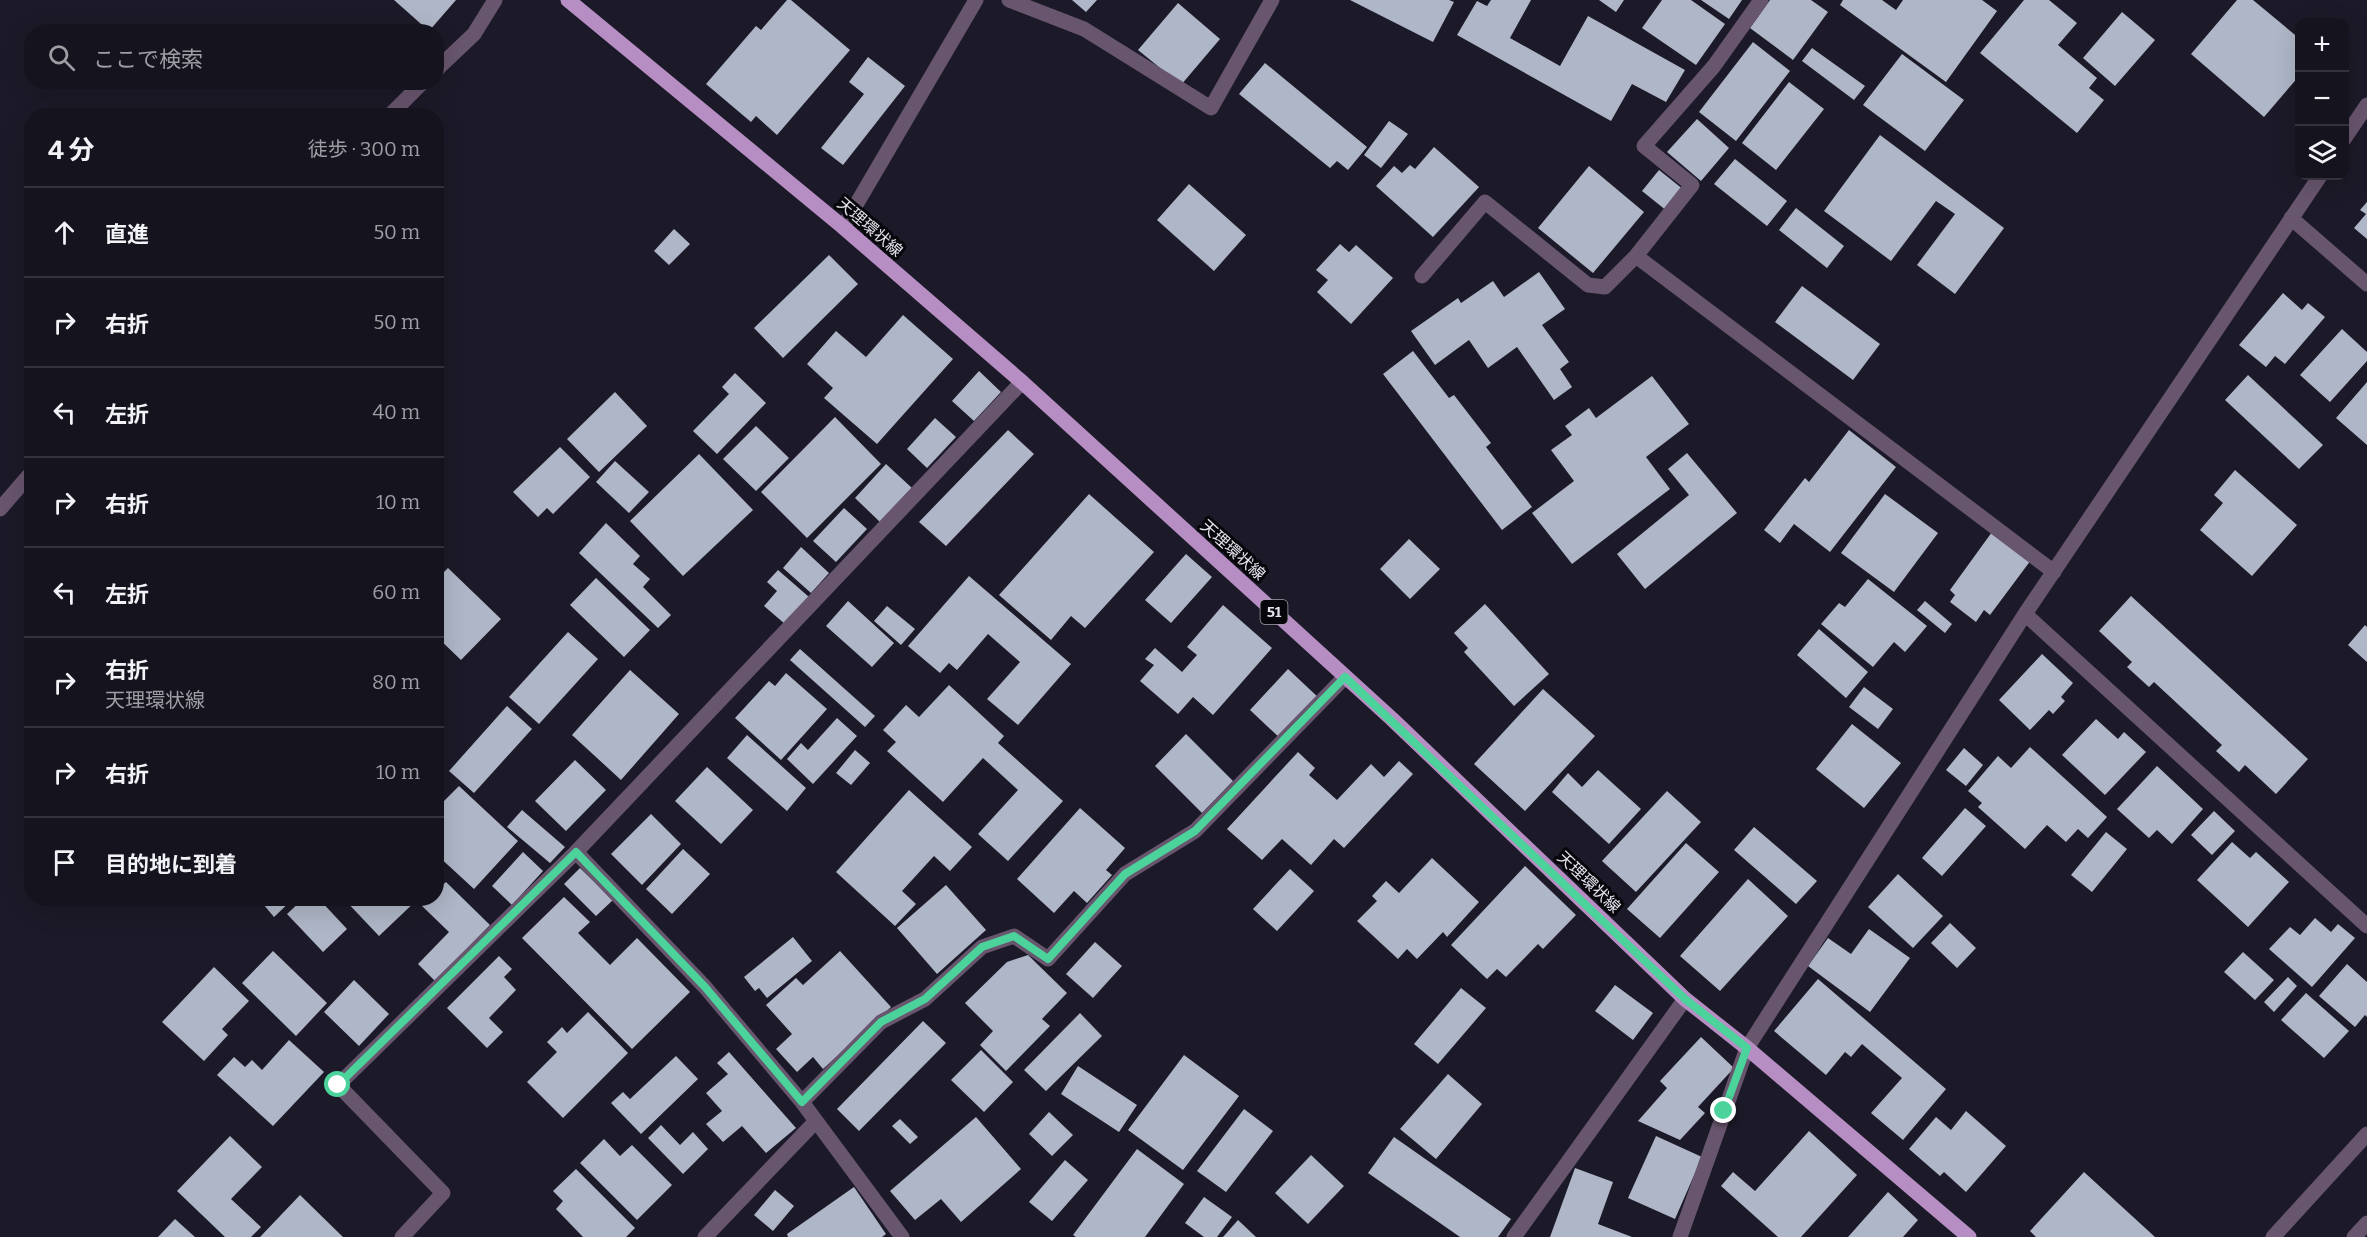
<!DOCTYPE html>
<html lang="ja">
<meta charset="utf-8">
<style>
:root{--surface:#15141e;--page:#22212b;--text:#f1f3f6;--muted:#9d9ea4;--line:#34333c}
body{margin:0;font-family:Bitter,"Noto Sans JP",serif;background:var(--page);color:var(--text)}
.controls{position:absolute;right:18px;top:18px;display:grid;overflow:hidden;border-radius:12px;box-shadow:0 6px 24px #0002}
.controls button{width:54px;height:54px;display:grid;place-items:center;padding:0;border:0;border-bottom:2px solid var(--line);background:var(--surface);color:var(--text);font:30px sans-serif}
.stop{position:absolute;width:18px;height:18px;margin:-14px;border:4px solid #4cd39b;border-radius:50%;background:#fff}
.stop.end{background:#4cd39b;border-color:#fff;box-shadow:0 2px 6px #0008}
.list{margin:0;padding:0;list-style:none}
h2{display:flex;justify-content:space-between;align-items:center;height:78px;margin:0;padding:0 24px;font-size:26px}
h2 small{font-size:20px;font-weight:400;color:var(--muted)}
.list li{display:grid;grid-template-columns:39px 1fr auto;gap:18px;align-items:center;box-sizing:border-box;height:90px;padding:0 24px;border-top:2px solid var(--line)}
.list b{display:block;font-size:22px;white-space:nowrap}
.list p{margin:0;font-size:20px;white-space:nowrap;color:var(--muted)}
.list em{font-size:20px;font-style:normal;color:var(--muted)}
.icon{flex:none;width:33px;height:33px;fill:none;stroke:currentColor;stroke-width:2;stroke-linecap:round;stroke-linejoin:round}
.map{position:relative;flex:none;width:2367px;height:1237px;overflow:hidden}
.search{position:absolute;background:var(--surface);box-shadow:0 6px 24px #0002;left:24px;top:24px;width:420px;height:66px;display:flex;align-items:center;gap:15px;box-sizing:border-box;padding:0 21px;border-radius:24px;color:var(--muted);font-size:22px}
.panel{position:absolute;background:var(--surface);box-shadow:0 6px 24px #0002;left:24px;top:108px;width:420px;height:798px;border-radius:24px}
.map>svg:first-child{display:block}
.building{fill:#aeb6c7}
.lines{fill:none;stroke-linecap:round;stroke-linejoin:round}
.minor{stroke:#68556e;stroke-width:15}
.tertiary{stroke:#68556e;stroke-width:15}
.primary{stroke:#b68ec3;stroke-width:15}
.route{stroke:#4cd39b;stroke-width:8}
.labels{text-anchor:middle;dominant-baseline:central;stroke-width:6;stroke-linejoin:round;paint-order:stroke}
.shield{fill:#07060b;stroke:#a2a1a9;stroke-width:1.5}
.shield-label{font-size:15px;font-weight:bold;fill:#e5e4ed}
.street-label{font-size:16px;fill:#e5e4ed;stroke:#07060b}
</style>
<div class="map">
<svg width="2367" height="1237" viewBox="0 0 2367 1237">
<rect width="100%" height="100%" fill="#1c1a28"/>
<!-- building -->
<path class="building" d="M 394,0 L 456,0 L 429,31 Z
M 787,0 L 791,0 L 850,50 L 777,135 L 756,116 L 751,122 L 706,84 L 756,26 L 761,30 Z
M 1072,0 L 1097,0 L 1086,12 Z
M 1350,0 L 1449,0 L 1454,2 L 1433,42 Z
M 1491,0 L 1531,0 L 1510,38 L 1560,66 L 1588,16 L 1685,70 L 1666,102 L 1632,84 L 1611,121 L 1457,35 L 1477,1 L 1487,6 Z
M 1599,0 L 1624,0 L 1616,12 Z
M 1662,0 L 1691,0 L 1725,24 L 1696,65 L 1642,28 Z
M 1701,0 L 1742,0 L 1729,19 Z
M 1770,0 L 1811,0 L 1828,12 L 1793,60 L 1750,28 Z
M 1843,0 L 1882,0 L 1896,10 L 1903,0 L 1982,0 L 1997,11 L 1946,82 L 1840,5 Z
M 2024,0 L 2049,0 L 2077,23 L 2058,45 L 2097,78 L 2089,88 L 2104,100 L 2077,133 L 1980,53 Z
M 2237,0 L 2253,0 L 2300,39 L 2300,75 L 2264,117 L 2191,54 Z
M 1178,3 L 1220,39 L 1181,85 L 1138,50 Z
M 2122,12 L 2155,40 L 2115,86 L 2083,58 Z
M 1753,42 L 1790,71 L 1736,141 L 1699,112 Z
M 1812,48 L 1865,86 L 1854,100 L 1802,61 Z
M 1902,54 L 1964,100 L 1925,151 L 1863,105 Z
M 868,57 L 905,86 L 843,165 L 821,148 L 864,94 L 849,82 Z
M 1265,63 L 1367,147 L 1348,170 L 1337,161 L 1330,168 L 1239,94 Z
M 1789,82 L 1824,109 L 1776,170 L 1742,143 Z
M 1697,119 L 1729,148 L 1701,181 L 1667,152 Z
M 1389,121 L 1408,134 L 1381,168 L 1364,155 Z
M 1880,135 L 2004,228 L 1955,294 L 1917,265 L 1955,214 L 1936,201 L 1891,261 L 1824,211 Z
M 1434,147 L 1479,187 L 1433,237 L 1376,186 L 1394,166 L 1402,173 L 1410,165 L 1415,169 Z
M 1735,159 L 1787,201 L 1767,226 L 1714,184 Z
M 1589,166 L 1644,212 L 1593,273 L 1538,228 Z
M 1659,170 L 1684,190 L 1667,211 L 1642,191 Z
M 1189,184 L 1246,235 L 1214,271 L 1157,220 Z
M 2367,202 L 2367,239 L 2354,228 L 2366,214 L 2360,210 Z
M 1796,208 L 1844,246 L 1827,268 L 1779,230 Z
M 674,229 L 690,244 L 669,265 L 654,251 Z
M 1340,244 L 1349,252 L 1356,245 L 1393,278 L 1351,324 L 1317,292 L 1328,280 L 1316,270 Z
M 829,255 L 858,284 L 783,358 L 754,328 Z
M 1539,272 L 1565,309 L 1542,325 L 1569,362 L 1560,369 L 1572,387 L 1554,400 L 1517,347 L 1488,368 L 1469,340 L 1435,365 L 1411,331 L 1458,298 L 1461,303 L 1493,281 L 1504,297 Z
M 1802,286 L 1880,344 L 1853,380 L 1775,322 Z
M 2283,293 L 2302,310 L 2308,303 L 2325,317 L 2285,364 L 2275,356 L 2266,367 L 2239,345 Z
M 903,315 L 953,359 L 877,444 L 824,398 L 833,388 L 807,364 L 836,331 L 866,357 Z
M 2342,329 L 2367,352 L 2367,361 L 2330,402 L 2300,375 Z
M 1413,351 L 1449,398 L 1454,395 L 1491,443 L 1486,447 L 1532,507 L 1502,530 L 1383,374 Z
M 979,371 L 1001,392 L 974,421 L 952,401 Z
M 735,373 L 766,403 L 717,454 L 693,431 L 729,394 L 722,387 Z
M 2248,375 L 2323,445 L 2299,469 L 2225,400 Z
M 1652,376 L 1689,424 L 1646,457 L 1670,489 L 1572,564 L 1532,513 L 1574,481 L 1551,450 L 1572,435 L 1565,426 L 1589,408 L 1596,418 Z
M 2367,382 L 2367,445 L 2336,418 Z
M 615,392 L 647,426 L 599,472 L 567,439 Z
M 835,417 L 881,464 L 807,538 L 761,492 Z
M 935,418 L 956,437 L 927,468 L 907,449 Z
M 756,426 L 789,458 L 756,491 L 723,459 Z
M 1008,430 L 1034,454 L 946,546 L 919,522 Z
M 1849,430 L 1896,467 L 1830,552 L 1794,524 L 1780,543 L 1764,530 L 1805,478 L 1809,482 Z
M 560,447 L 590,477 L 553,514 L 547,508 L 538,517 L 513,492 Z
M 1687,453 L 1737,513 L 1645,589 L 1617,554 L 1689,495 L 1668,469 Z
M 699,454 L 753,510 L 683,576 L 630,521 Z
M 615,461 L 649,492 L 629,513 L 596,482 Z
M 886,464 L 912,488 L 880,522 L 855,498 Z
M 2235,470 L 2297,525 L 2252,576 L 2200,530 L 2223,503 L 2214,495 Z
M 1089,494 L 1154,552 L 1085,628 L 1071,616 L 1051,640 L 999,595 Z
M 1885,494 L 1938,533 L 1894,592 L 1841,553 Z
M 844,508 L 867,529 L 836,562 L 813,541 Z
M 606,523 L 640,556 L 633,564 L 650,579 L 643,587 L 671,615 L 658,628 L 579,553 Z
M 1992,532 L 2031,560 L 1990,615 L 1984,610 L 1976,622 L 1950,602 L 1955,595 L 1950,590 Z
M 1409,539 L 1440,569 L 1410,599 L 1380,569 Z
M 801,547 L 829,573 L 811,593 L 783,568 Z
M 1186,554 L 1212,577 L 1171,623 L 1145,600 Z
M 448,568 L 501,619 L 461,660 L 436,636 L 436,580 Z
M 778,570 L 809,597 L 785,624 L 764,606 L 777,591 L 767,582 Z
M 969,576 L 1071,664 L 1018,725 L 987,699 L 1020,662 L 988,634 L 957,670 L 949,663 L 940,673 L 908,646 Z
M 596,578 L 650,630 L 624,657 L 570,605 Z
M 1868,579 L 1927,626 L 1905,652 L 1894,642 L 1873,667 L 1821,624 L 1839,603 L 1845,607 Z
M 2131,596 L 2308,759 L 2276,794 L 2245,765 L 2239,772 L 2216,751 L 2222,745 L 2154,682 L 2149,687 L 2127,667 L 2132,662 L 2099,631 Z
M 848,601 L 894,643 L 872,667 L 826,626 Z
M 1925,601 L 1952,624 L 1945,633 L 1917,610 Z
M 1485,604 L 1549,674 L 1514,706 L 1464,652 L 1468,648 L 1454,633 Z
M 1223,605 L 1272,648 L 1213,715 L 1193,697 L 1178,714 L 1140,681 L 1154,665 L 1145,659 L 1155,648 L 1182,672 L 1197,655 L 1187,647 Z
M 887,606 L 915,629 L 901,645 L 874,621 Z
M 2365,625 L 2367,627 L 2367,662 L 2348,645 Z
M 1819,629 L 1868,672 L 1846,698 L 1797,655 Z
M 568,632 L 598,659 L 539,724 L 509,697 Z
M 800,649 L 875,716 L 865,727 L 790,660 Z
M 2042,654 L 2073,683 L 2061,697 L 2065,701 L 2053,714 L 2049,710 L 2030,730 L 1999,700 Z
M 1288,669 L 1320,699 L 1282,740 L 1250,710 Z
M 630,670 L 679,714 L 621,780 L 572,735 Z
M 786,673 L 827,709 L 781,760 L 735,718 L 769,681 L 775,686 Z
M 949,685 L 1004,736 L 998,743 L 1063,801 L 1008,861 L 978,834 L 1018,790 L 983,758 L 943,802 L 887,751 L 896,742 L 883,730 L 906,705 L 919,717 Z
M 1864,687 L 1893,709 L 1878,729 L 1849,707 Z
M 1543,689 L 1595,736 L 1525,811 L 1474,764 Z
M 507,706 L 532,729 L 474,793 L 449,771 Z
M 837,718 L 857,736 L 813,784 L 787,759 L 801,743 L 808,750 Z
M 2096,719 L 2118,739 L 2124,732 L 2146,752 L 2105,795 L 2062,755 Z
M 1852,724 L 1901,763 L 1864,808 L 1816,769 Z
M 1186,734 L 1233,781 L 1202,813 L 1155,766 Z
M 747,735 L 806,788 L 787,811 L 727,758 Z
M 2030,747 L 2107,817 L 2088,838 L 2078,829 L 2066,842 L 2047,825 L 2025,849 L 1978,807 L 1982,803 L 1968,791 L 1998,756 L 2011,768 Z
M 1964,748 L 1983,765 L 1966,786 L 1946,770 Z
M 855,750 L 870,763 L 851,785 L 836,773 Z
M 1298,752 L 1315,768 L 1309,775 L 1337,800 L 1371,764 L 1384,777 L 1399,761 L 1413,774 L 1344,848 L 1334,839 L 1311,865 L 1282,839 L 1262,860 L 1227,829 Z
M 575,760 L 606,790 L 566,831 L 535,801 Z
M 2157,766 L 2203,809 L 2172,844 L 2157,830 L 2149,838 L 2117,809 Z
M 707,767 L 753,810 L 721,844 L 675,801 Z
M 1598,770 L 1641,809 L 1609,844 L 1552,792 L 1568,773 L 1582,787 Z
M 459,786 L 518,841 L 474,889 L 436,854 L 436,809 Z
M 909,790 L 972,847 L 950,871 L 934,856 L 902,891 L 916,904 L 895,926 L 836,872 Z
M 1667,791 L 1701,822 L 1636,892 L 1602,861 Z
M 1080,808 L 1125,848 L 1106,870 L 1112,875 L 1087,903 L 1074,891 L 1054,913 L 1017,879 Z
M 1965,808 L 1986,826 L 1942,876 L 1922,858 Z
M 522,810 L 565,847 L 550,863 L 507,827 Z
M 2214,811 L 2235,831 L 2212,855 L 2191,835 Z
M 651,814 L 681,844 L 642,885 L 611,854 Z
M 1754,827 L 1817,881 L 1796,904 L 1734,850 Z
M 2106,832 L 2127,849 L 2092,892 L 2071,875 Z
M 2232,842 L 2250,858 L 2256,852 L 2289,882 L 2248,927 L 2197,880 Z
M 1686,843 L 1719,872 L 1660,938 L 1627,909 Z
M 683,849 L 710,874 L 672,914 L 646,889 Z
M 523,852 L 543,871 L 512,905 L 492,886 Z
M 1432,858 L 1479,902 L 1447,937 L 1443,932 L 1417,959 L 1407,949 L 1398,959 L 1357,921 L 1377,901 L 1372,896 L 1386,881 L 1399,893 Z
M 1525,866 L 1576,915 L 1543,949 L 1538,944 L 1506,977 L 1497,969 L 1487,979 L 1451,945 Z
M 580,868 L 613,900 L 596,916 L 564,884 Z
M 1290,869 L 1314,891 L 1277,931 L 1253,909 Z
M 1898,874 L 1943,916 L 1913,948 L 1868,907 Z
M 1748,879 L 1788,916 L 1720,991 L 1680,956 Z
M 446,882 L 490,925 L 435,981 L 418,964 L 449,932 L 422,906 L 430,898 L 436,898 L 436,891 Z
M 946,885 L 986,930 L 937,974 L 897,928 Z
M 564,897 L 590,922 L 578,933 L 610,965 L 637,938 L 690,992 L 632,1049 L 522,938 Z
M 258,898 L 294,898 L 274,917 Z
M 304,898 L 318,898 L 347,929 L 323,952 L 287,914 Z
M 343,898 L 419,898 L 379,936 Z
M 2315,918 L 2331,932 L 2338,924 L 2355,938 L 2312,987 L 2269,949 L 2290,927 L 2300,935 Z
M 1950,923 L 1976,948 L 1957,968 L 1931,943 Z
M 1869,929 L 1910,958 L 1870,1012 L 1808,966 L 1828,938 L 1851,954 Z
M 793,937 L 812,961 L 767,998 L 759,988 L 755,991 L 744,977 Z
M 1095,942 L 1122,966 L 1093,998 L 1066,974 Z
M 273,951 L 327,1003 L 296,1036 L 242,983 Z
M 840,951 L 891,1007 L 823,1069 L 813,1057 L 797,1072 L 776,1049 L 792,1034 L 766,1005 L 796,978 L 803,985 Z
M 2243,952 L 2274,980 L 2255,1000 L 2224,972 Z
M 1028,955 L 1067,993 L 1042,1019 L 1050,1026 L 1006,1071 L 980,1045 L 993,1031 L 965,1003 L 1007,962 Z
M 499,956 L 512,969 L 504,977 L 516,990 L 489,1018 L 503,1032 L 487,1048 L 447,1008 Z
M 2347,964 L 2367,982 L 2367,1017 L 2365,1015 L 2355,1027 L 2319,996 Z
M 214,967 L 249,1001 L 222,1029 L 228,1035 L 204,1061 L 162,1022 Z
M 2288,977 L 2297,986 L 2274,1012 L 2264,1002 Z
M 1818,979 L 1946,1089 L 1903,1140 L 1871,1113 L 1902,1078 L 1862,1044 L 1851,1057 L 1845,1052 L 1826,1075 L 1774,1031 Z
M 354,980 L 389,1014 L 359,1046 L 324,1012 Z
M 1615,985 L 1653,1013 L 1633,1040 L 1595,1011 Z
M 1461,988 L 1486,1008 L 1438,1064 L 1414,1044 Z
M 2306,993 L 2349,1031 L 2324,1058 L 2281,1020 Z
M 588,1012 L 628,1053 L 563,1118 L 527,1082 L 557,1052 L 547,1042 L 562,1027 L 567,1033 Z
M 1080,1013 L 1102,1036 L 1046,1091 L 1024,1070 Z
M 923,1021 L 946,1043 L 859,1131 L 837,1109 Z
M 1701,1037 L 1734,1068 L 1698,1107 L 1705,1113 L 1680,1140 L 1638,1121 L 1667,1088 L 1660,1081 Z
M 289,1040 L 324,1072 L 273,1126 L 217,1075 L 234,1057 L 245,1067 L 252,1060 L 262,1070 Z
M 981,1050 L 1013,1082 L 984,1112 L 951,1080 Z
M 729,1052 L 796,1128 L 766,1153 L 742,1126 L 723,1142 L 706,1124 L 722,1111 L 706,1093 L 728,1074 L 717,1063 Z
M 1184,1055 L 1239,1096 L 1183,1170 L 1128,1130 Z
M 676,1056 L 698,1079 L 641,1134 L 611,1103 L 623,1092 L 630,1099 Z
M 1078,1066 L 1137,1105 L 1119,1132 L 1061,1094 Z
M 1448,1074 L 1482,1104 L 1436,1159 L 1400,1129 Z
M 1244,1109 L 1273,1131 L 1226,1192 L 1197,1171 Z
M 1966,1111 L 2006,1146 L 1966,1192 L 1944,1172 L 1940,1176 L 1909,1149 L 1936,1117 L 1951,1130 Z
M 1049,1112 L 1073,1135 L 1052,1156 L 1029,1134 Z
M 976,1117 L 1021,1169 L 961,1222 L 941,1199 L 915,1220 L 890,1191 Z
M 900,1119 L 918,1137 L 910,1144 L 892,1126 Z
M 661,1125 L 680,1145 L 693,1132 L 708,1149 L 683,1174 L 648,1138 Z
M 1809,1131 L 1857,1175 L 1801,1237 L 1778,1237 L 1721,1186 L 1733,1172 L 1755,1191 Z
M 230,1136 L 262,1167 L 231,1199 L 261,1227 L 251,1237 L 225,1237 L 177,1191 Z
M 1656,1136 L 1702,1157 L 1675,1219 L 1628,1198 Z
M 1394,1137 L 1511,1219 L 1498,1237 L 1460,1237 L 1368,1173 Z
M 604,1139 L 620,1156 L 632,1145 L 672,1185 L 637,1220 L 580,1163 Z
M 1137,1149 L 1184,1184 L 1145,1237 L 1076,1237 L 1073,1235 Z
M 1311,1155 L 1344,1186 L 1308,1224 L 1275,1193 Z
M 1065,1160 L 1088,1180 L 1052,1221 L 1029,1202 Z
M 1575,1168 L 1613,1182 L 1598,1224 L 1632,1237 L 1550,1237 Z
M 576,1169 L 635,1228 L 626,1237 L 583,1237 L 556,1209 L 563,1201 L 553,1191 Z
M 2084,1172 L 2155,1237 L 2036,1237 L 2030,1231 Z
M 854,1187 L 886,1234 L 882,1237 L 788,1237 L 787,1234 Z
M 775,1190 L 794,1206 L 773,1231 L 754,1215 Z
M 1888,1192 L 1918,1220 L 1903,1237 L 1848,1237 Z
M 300,1195 L 343,1237 L 260,1237 Z
M 1204,1197 L 1232,1217 L 1217,1237 L 1204,1237 L 1185,1223 Z
M 175,1219 L 195,1237 L 158,1237 Z
M 1238,1220 L 1256,1237 L 1223,1237 Z"/>
<g class="lines">
<!-- minor -->
<path class="minor" d="M 1009,0 L 1084,29 L 1211,108 L 1272,0
M 436,70 L 474,34 L 495,0
M 389,116 L 423,82
M 2344,139 L 2367,105
M 2291,218 L 2367,284
M 843,227 L 976,0
M 1636,256 L 2054,572
M 1422,276 L 1485,202 L 1588,285 L 1605,287 L 1636,256 L 1692,185 L 1644,146 L 1714,66 L 1761,0
M 0,509 L 32,472
M 2025,614 L 2367,926
M 576,852 L 705,987 L 802,1102 L 902,1237
M 802,1102 L 881,1022 L 925,999 L 982,947 L 1014,936 L 1048,959 L 1125,874 L 1195,831 L 1345,677
M 402,1237 L 443,1193 L 338,1085 L 576,852 L 1022,382
M 705,1237 L 816,1121
M 1514,1237 L 1685,999
M 1680,1237 L 1747,1048 L 2025,614 L 2320,176"/>
<!-- tertiary -->
<path class="tertiary" d="M 2273,1237 L 2367,1134
M 2354,1237 L 2367,1223"/>
<!-- primary -->
<path class="primary" d="M 568,0 L 843,227 L 1022,382 L 1392,719 L 1685,999 L 1747,1048 L 1969,1237"/>
</g>
<g class="lines">
<!-- route -->
<path class="route" d="M 338,1085 L 576,852 L 705,987 L 802,1102 L 881,1022 L 925,999 L 982,947 L 1014,936 L 1048,959 L 1125,874 L 1195,831 L 1345,677 L 1685,999 L 1747,1048 L 1724,1111"/>
</g>
<g class="labels">
<!-- shield labels -->
<rect class="shield" x="1260.5" y="600" width="27" height="24" rx="4.5"/>
<g class="shield-label">
<text x="1274" y="612">51</text>
</g>
<!-- street labels -->
<g class="street-label">
<text transform="translate(870 227) rotate(41)">天理環状線</text>
<text transform="translate(1233 550) rotate(42)">天理環状線</text>
<text transform="translate(1589 882) rotate(44)">天理環状線</text>
</g>
</g>
</svg>
<div class="controls">
<button>+</button>
<button>−</button>
<button><svg class="icon" aria-label="layers" viewBox="0 0 24 24"><path d="M12 4l9 5-9 5-9-5zM3 14l9 5 9-5"/></svg></button>
</div>
<div class="stop" style="left:338px;top:1085px"></div>
<div class="stop end" style="left:1724px;top:1111px"></div>
<div class="search"><svg class="icon" aria-label="search" viewBox="0 0 24 24"><circle cx="10" cy="10" r="6"/><path d="M15 15l6 6"/></svg>ここで検索</div>
<section class="panel">
<h2>4 分<small>徒歩 · 300 m</small></h2>
<ul class="list">
<li><svg class="icon" aria-label="ahead" viewBox="0 0 24 24"><path d="M12 20V5M6 11l6-6 6 6"/></svg><div><b>直進</b></div><em>50 m</em></li>
<li><svg class="icon" aria-label="right" viewBox="0 0 24 24"><path d="M7 20v-9h11M14 6l5 5-5 5"/></svg><div><b>右折</b></div><em>50 m</em></li>
<li><svg class="icon" aria-label="left" viewBox="0 0 24 24"><path d="M17 20v-9H6M10 6l-5 5 5 5"/></svg><div><b>左折</b></div><em>40 m</em></li>
<li><svg class="icon" aria-label="right" viewBox="0 0 24 24"><path d="M7 20v-9h11M14 6l5 5-5 5"/></svg><div><b>右折</b></div><em>10 m</em></li>
<li><svg class="icon" aria-label="left" viewBox="0 0 24 24"><path d="M17 20v-9H6M10 6l-5 5 5 5"/></svg><div><b>左折</b></div><em>60 m</em></li>
<li><svg class="icon" aria-label="right" viewBox="0 0 24 24"><path d="M7 20v-9h11M14 6l5 5-5 5"/></svg><div><b>右折</b><p>天理環状線</p></div><em>80 m</em></li>
<li><svg class="icon" aria-label="right" viewBox="0 0 24 24"><path d="M7 20v-9h11M14 6l5 5-5 5"/></svg><div><b>右折</b></div><em>10 m</em></li>
<li><svg class="icon" aria-label="arrive" viewBox="0 0 24 24"><path d="M6 21V4h12l-3 4 3 4H6"/></svg><div><b>目的地に到着</b></div></li>
</ul>
</section>
</div>
